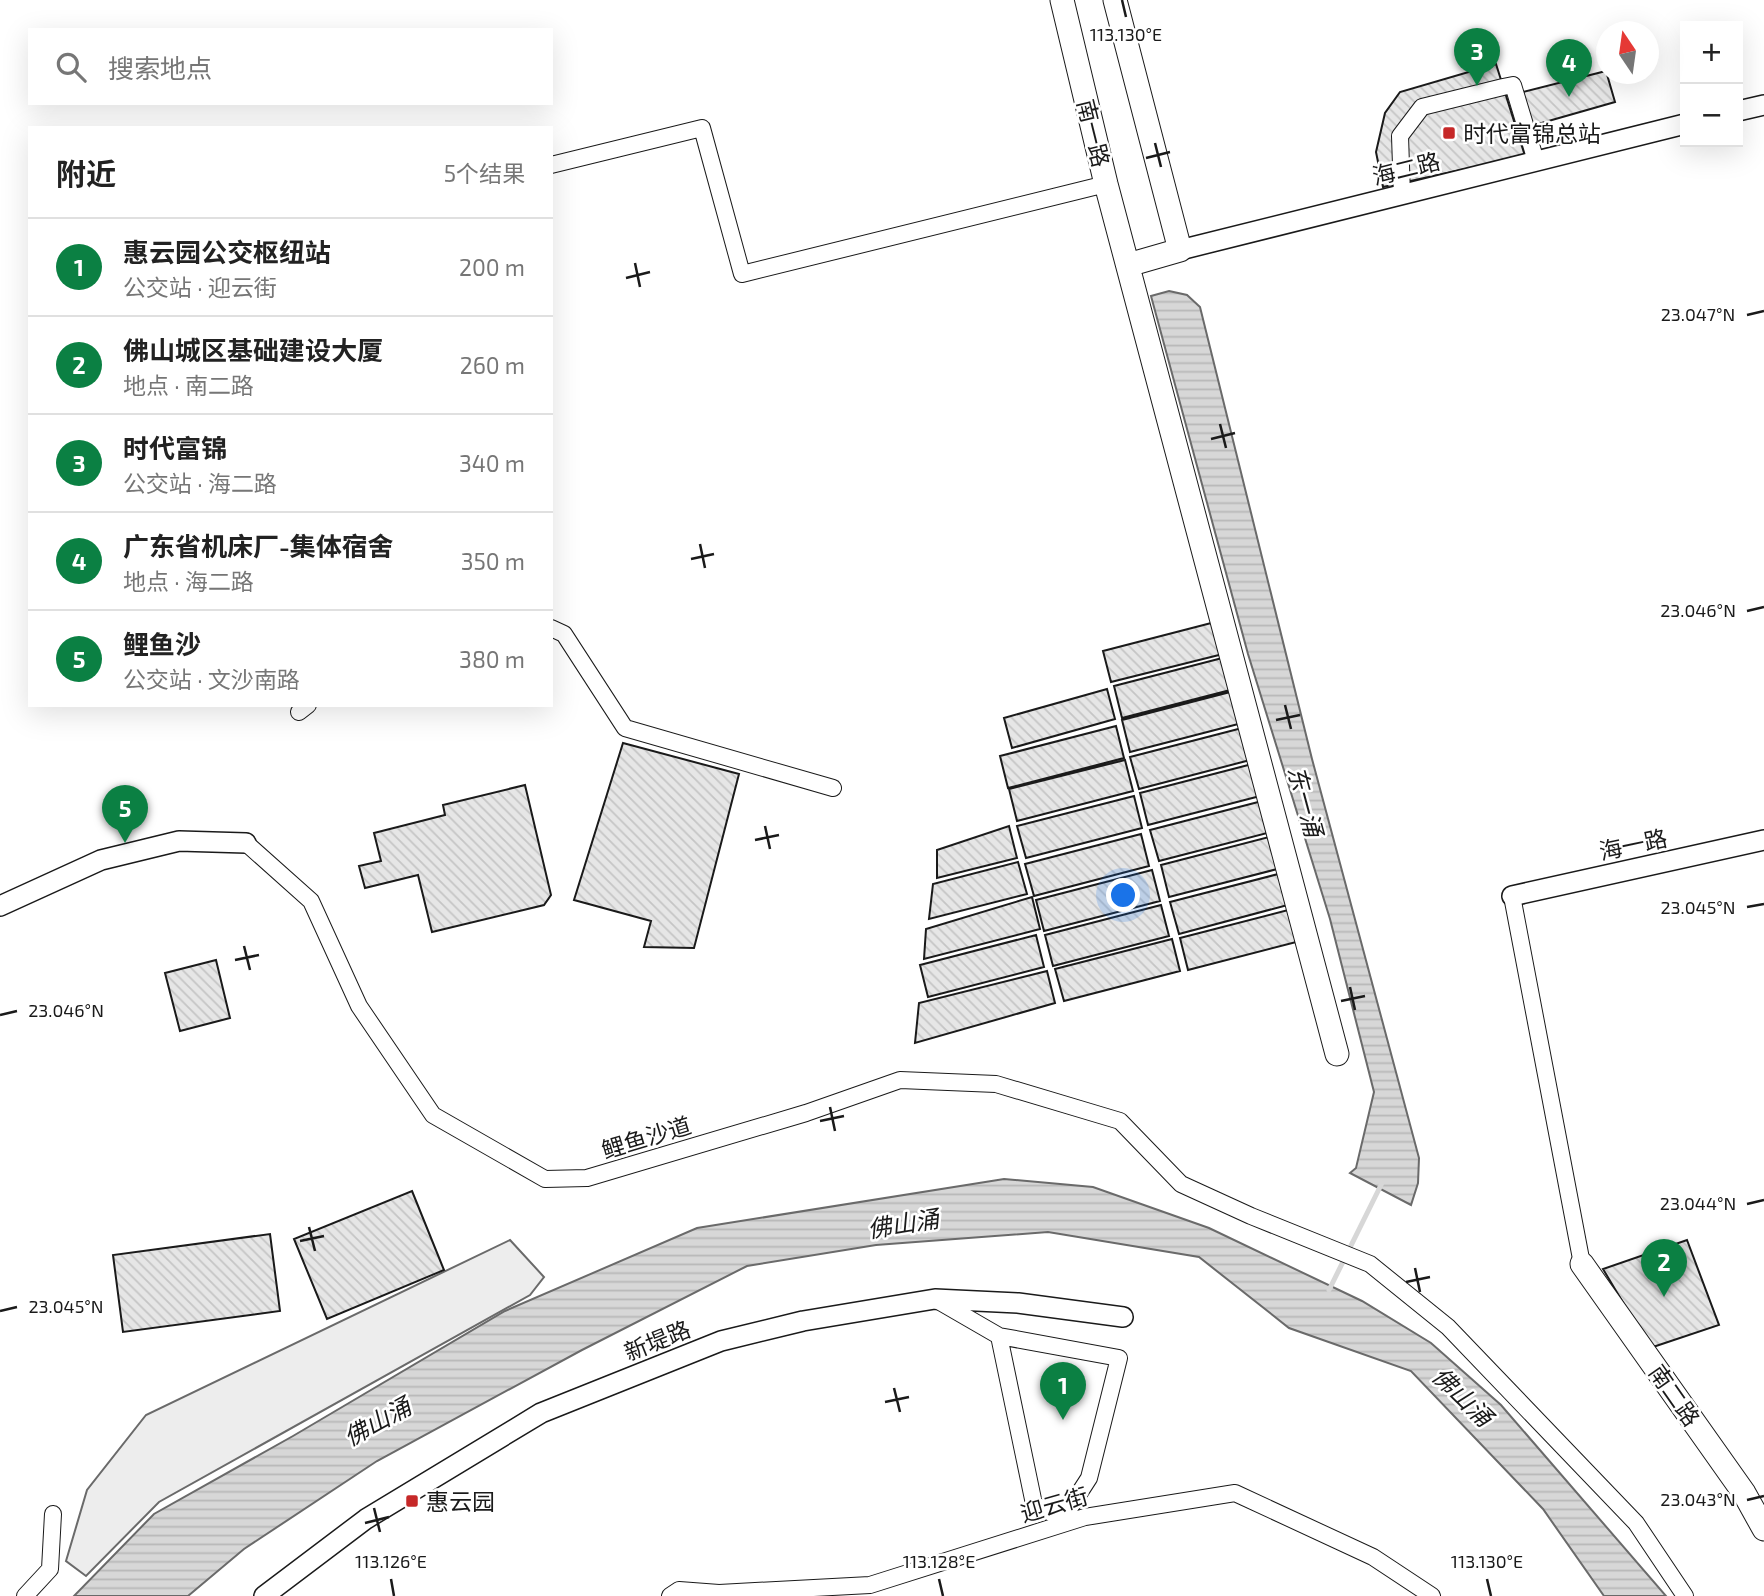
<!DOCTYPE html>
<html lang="zh">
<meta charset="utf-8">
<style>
:root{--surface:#fff;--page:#f6f6f6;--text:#222;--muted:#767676;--line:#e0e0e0;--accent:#0b8043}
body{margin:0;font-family:"Exo 2","Noto Sans SC",sans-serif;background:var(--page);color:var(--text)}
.controls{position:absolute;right:21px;top:21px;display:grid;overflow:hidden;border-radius:0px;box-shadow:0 7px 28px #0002}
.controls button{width:63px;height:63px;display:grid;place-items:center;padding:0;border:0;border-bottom:2px solid var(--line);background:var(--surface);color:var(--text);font:35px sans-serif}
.compass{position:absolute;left:1596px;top:21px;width:63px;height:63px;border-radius:50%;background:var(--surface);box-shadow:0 7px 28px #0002;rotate:347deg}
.you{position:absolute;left:1124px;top:896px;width:24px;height:24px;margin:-18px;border:5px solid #fff;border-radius:50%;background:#1a73e8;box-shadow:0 0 0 10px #1a73e833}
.badge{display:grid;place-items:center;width:46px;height:46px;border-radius:50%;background:var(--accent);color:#fff;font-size:23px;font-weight:700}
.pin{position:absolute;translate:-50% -58px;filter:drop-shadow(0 2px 4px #0008)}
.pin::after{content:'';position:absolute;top:37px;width:24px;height:21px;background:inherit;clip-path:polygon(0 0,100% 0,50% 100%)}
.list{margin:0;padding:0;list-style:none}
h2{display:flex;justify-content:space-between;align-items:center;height:91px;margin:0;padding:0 28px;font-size:30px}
h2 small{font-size:23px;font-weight:400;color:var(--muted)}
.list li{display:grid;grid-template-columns:46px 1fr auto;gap:21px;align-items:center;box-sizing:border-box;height:98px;padding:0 28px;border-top:2px solid var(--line)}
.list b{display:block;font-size:26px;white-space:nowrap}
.list p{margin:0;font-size:23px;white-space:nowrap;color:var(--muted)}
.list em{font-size:23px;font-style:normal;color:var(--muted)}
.icon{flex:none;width:38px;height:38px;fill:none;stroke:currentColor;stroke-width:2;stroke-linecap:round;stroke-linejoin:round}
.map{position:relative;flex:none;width:1764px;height:1596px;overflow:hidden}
.search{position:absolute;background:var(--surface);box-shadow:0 7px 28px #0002;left:28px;top:28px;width:525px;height:77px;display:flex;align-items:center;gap:18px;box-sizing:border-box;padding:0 24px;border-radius:0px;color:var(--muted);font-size:26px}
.panel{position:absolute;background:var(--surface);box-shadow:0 7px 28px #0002;left:28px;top:126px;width:525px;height:581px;border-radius:0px}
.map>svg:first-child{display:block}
.built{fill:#ededed;stroke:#6a6a6a;stroke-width:2}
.water{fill:url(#water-rules);stroke:#6a6a6a;stroke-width:2}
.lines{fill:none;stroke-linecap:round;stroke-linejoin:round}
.stream{stroke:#d7d7d7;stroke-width:5}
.building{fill:url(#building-back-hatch);stroke:#1a1a1a;stroke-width:2}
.minor-casing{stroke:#1a1a1a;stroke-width:18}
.tertiary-casing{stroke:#1a1a1a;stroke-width:22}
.secondary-casing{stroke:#1a1a1a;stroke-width:25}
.minor{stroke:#fff;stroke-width:16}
.tertiary{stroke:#fff;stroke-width:19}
.secondary{stroke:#fff;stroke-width:23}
.ticks{fill:none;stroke:#1a1a1a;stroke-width:2.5}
.poi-dot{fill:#c62828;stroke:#fff;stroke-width:2.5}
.labels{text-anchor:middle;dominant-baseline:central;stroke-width:5;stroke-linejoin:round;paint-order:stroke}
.street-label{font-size:23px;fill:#1a1a1a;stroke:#fff}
.poi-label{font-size:23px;fill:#1a1a1a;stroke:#fff;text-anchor:start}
.water-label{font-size:24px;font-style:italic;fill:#1a1a1a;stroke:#fff}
.ticks-label{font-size:18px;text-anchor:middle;fill:#1a1a1a;stroke:#fff;stroke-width:5;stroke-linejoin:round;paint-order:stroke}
</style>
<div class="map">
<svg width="1764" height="1596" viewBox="0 0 1764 1596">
<defs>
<pattern id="water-rules" width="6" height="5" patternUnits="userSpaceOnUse" patternTransform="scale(1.75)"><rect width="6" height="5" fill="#d7d7d7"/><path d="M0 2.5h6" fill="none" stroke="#b8b8b8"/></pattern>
<pattern id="building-back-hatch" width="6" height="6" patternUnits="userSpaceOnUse" patternTransform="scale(1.75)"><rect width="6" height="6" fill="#e6e6e6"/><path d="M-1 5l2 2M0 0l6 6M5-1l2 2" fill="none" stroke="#c5c5c5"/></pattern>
</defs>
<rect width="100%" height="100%" fill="#fff"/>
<!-- built -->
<path class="built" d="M 510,1240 L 544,1277 L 530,1295 L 159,1502 L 86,1576 L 66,1561 L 87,1490 L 146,1415 Z"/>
<!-- water -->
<path class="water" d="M 1169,291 L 1187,295 L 1200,307 L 1312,759 L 1419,1158 L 1418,1183 L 1411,1205 L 1350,1173 L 1356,1168 L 1374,1092 L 1330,919 L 1248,654 L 1151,296 Z
M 1004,1179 L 1093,1187 L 1209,1228 L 1362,1301 L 1431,1343 L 1501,1405 L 1666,1596 L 1604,1596 L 1543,1509 L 1411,1371 L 1289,1328 L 1199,1257 L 1048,1232 L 876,1245 L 747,1266 L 582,1350 L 377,1461 L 244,1549 L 188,1596 L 74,1596 L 154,1514 L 293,1436 L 505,1311 L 697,1228 Z"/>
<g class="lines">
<!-- stream -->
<path class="stream" d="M 1329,1290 L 1382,1183"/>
</g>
<!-- building -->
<path class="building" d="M 1496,64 L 1525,156 L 1383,187 L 1376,152 L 1385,113 L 1400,92 Z
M 1606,71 L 1615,102 L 1531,126 L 1523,92 Z
M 1219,621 L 1227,653 L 1111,682 L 1103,651 Z
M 1230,656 L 1238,688 L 1122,718 L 1114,686 Z
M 1107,689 L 1115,719 L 1012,748 L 1004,718 Z
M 1238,690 L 1246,722 L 1130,752 L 1122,720 Z
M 1116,726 L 1124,758 L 1008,788 L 1000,756 Z
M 1246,727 L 1254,759 L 1139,789 L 1130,757 Z
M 623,743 L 739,774 L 694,948 L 644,947 L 651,921 L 574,900 Z
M 1125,760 L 1133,791 L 1017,821 L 1009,789 Z
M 1256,763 L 1264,795 L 1148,825 L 1140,793 Z
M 525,785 L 551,895 L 544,905 L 432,932 L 418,875 L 365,888 L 359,866 L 381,861 L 374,833 L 445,815 L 443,805 Z
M 1134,796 L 1142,828 L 1026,858 L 1017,826 Z
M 1266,800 L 1275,831 L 1159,861 L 1150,830 Z
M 1009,826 L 1017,858 L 937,878 L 937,850 Z
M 1141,834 L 1149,866 L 1034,896 L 1025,864 Z
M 1277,835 L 1285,867 L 1169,897 L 1161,865 Z
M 1018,862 L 1027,894 L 929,919 L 933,884 Z
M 1152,870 L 1160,901 L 1044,931 L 1036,900 Z
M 1286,872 L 1295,903 L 1179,934 L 1170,902 Z
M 1032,897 L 1040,929 L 924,959 L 926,929 Z
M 1161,905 L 1169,936 L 1053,966 L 1045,935 Z
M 1296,908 L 1304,940 L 1188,970 L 1180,938 Z
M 1036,935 L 1044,967 L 928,997 L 920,965 Z
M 1172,939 L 1180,971 L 1064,1001 L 1055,969 Z
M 216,960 L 230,1018 L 180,1031 L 165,973 Z
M 1047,971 L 1055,1003 L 915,1043 L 919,1003 Z
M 412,1191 L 444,1270 L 327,1319 L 294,1239 Z
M 270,1234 L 280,1311 L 123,1332 L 113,1255 Z
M 1687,1240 L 1719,1325 L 1650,1348 L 1603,1269 Z"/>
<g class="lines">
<!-- minor casing -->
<g class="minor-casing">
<path id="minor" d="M 551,165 L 702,128 L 742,274 L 1106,184
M 1402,195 L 1400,136 L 1422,107 L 1503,87 L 1513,85 L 1536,161
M 551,628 L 564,634 L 625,728 L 833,788
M 299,712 L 308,705
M 246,843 L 311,901 L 359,1006 L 433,1115 L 545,1179 L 587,1178 L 806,1113 L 900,1080 L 996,1084 L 1120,1121 L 1181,1184 L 1251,1216 L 1370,1264 L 1448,1327 L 1636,1523 L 1685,1596
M 1512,896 L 1582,1264
M 935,1299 L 999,1336 L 1119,1358 L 1089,1478 L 1069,1509 L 1051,1513 L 1034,1504 L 999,1336
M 25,1596 L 50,1569 L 53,1514
M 670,1596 L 679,1590 L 719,1593 L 870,1585 L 1085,1517 L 1235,1493 L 1373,1557 L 1432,1596"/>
</g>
<!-- tertiary casing -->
<g class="tertiary-casing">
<path id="tertiary" d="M 1738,111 L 1764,105
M 1180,250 L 1685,124
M 1512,896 L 1764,840
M 0,906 L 101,860 L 179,841 L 246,843
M 264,1596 L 366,1519 L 541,1413 L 721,1341 L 803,1321 L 935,1299 L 1018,1303 L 1123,1317"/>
</g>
<!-- secondary casing -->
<g class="secondary-casing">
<path id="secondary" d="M 1062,0 L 1106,184 L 1337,1054
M 1115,0 L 1180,250 L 1128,265
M 1582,1264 L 1744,1493 L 1764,1529"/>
</g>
<!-- minor -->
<use href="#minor" class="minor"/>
<!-- tertiary -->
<use href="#tertiary" class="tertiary"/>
<!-- secondary -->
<use href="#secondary" class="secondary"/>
</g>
<!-- ticks -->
<path class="ticks" d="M 1122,0 L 1126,17M 1155,143 L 1161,167M 1146,158 L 1170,152M 635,263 L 640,287M 626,278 L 650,272M 1747,315 L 1764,311M 1220,424 L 1226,448M 1211,439 L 1235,433M 700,544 L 705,568M 691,559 L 714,554M 1747,611 L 1764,607M 1285,705 L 1291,729M 1276,720 L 1300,715M 765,826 L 770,849M 755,840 L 779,835M 1747,907 L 1764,904M 244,946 L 250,970M 235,960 L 259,955M 1350,987 L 1355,1010M 1341,1001 L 1365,996M 0,1015 L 17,1011M 830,1107 L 835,1131M 820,1121 L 844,1116M 1747,1204 L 1764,1200M 309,1227 L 315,1251M 300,1241 L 324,1236M 1415,1268 L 1420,1292M 1406,1282 L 1430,1277M 0,1311 L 17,1307M 894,1388 L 900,1412M 885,1402 L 909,1397M 1747,1500 L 1764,1496M 374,1508 L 380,1532M 365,1523 L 389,1517M 391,1579 L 394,1596M 939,1579 L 943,1596M 1487,1579 L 1491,1596"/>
<!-- markers -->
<g class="poi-dot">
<rect x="1442" y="126" width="14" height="14" rx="3.5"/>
<rect x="405" y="1494" width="14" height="14" rx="3.5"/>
</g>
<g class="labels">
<!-- street labels -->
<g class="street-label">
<text transform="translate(1094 133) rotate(76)">南一路</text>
<text transform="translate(1406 168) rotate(-14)">海二路</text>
<text transform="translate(1633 844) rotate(-12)">海一路</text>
<text transform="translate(646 1137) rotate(-17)">鲤鱼沙道</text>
<text transform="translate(657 1340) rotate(-22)">新堤路</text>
<text transform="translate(1675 1395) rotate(55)">南二路</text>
<text transform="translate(1054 1504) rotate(-16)">迎云街</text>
</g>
<!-- poi labels -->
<g class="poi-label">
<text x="1463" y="133">时代富锦总站</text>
<text x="426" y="1501">惠云园</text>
</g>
<!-- water labels -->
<g class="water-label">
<text transform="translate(1306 801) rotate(75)">东一涌</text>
<text transform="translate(903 1223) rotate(-9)">佛山涌</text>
<text transform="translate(1463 1396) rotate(44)">佛山涌</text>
<text transform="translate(377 1421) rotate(-29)">佛山涌</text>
</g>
</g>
<g class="ticks-label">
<text x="1126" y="41">113.130°E</text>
<text x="1698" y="321">23.047°N</text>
<text x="1698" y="617">23.046°N</text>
<text x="1698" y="914">23.045°N</text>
<text x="66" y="1017">23.046°N</text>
<text x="1698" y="1210">23.044°N</text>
<text x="66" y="1313">23.045°N</text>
<text x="1698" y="1506">23.043°N</text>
<text x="391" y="1568">113.126°E</text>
<text x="939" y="1568">113.128°E</text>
<text x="1487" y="1568">113.130°E</text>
</g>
</svg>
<div class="controls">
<button>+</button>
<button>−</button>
</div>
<svg class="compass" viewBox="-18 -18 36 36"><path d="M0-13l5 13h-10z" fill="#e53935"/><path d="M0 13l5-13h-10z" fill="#767676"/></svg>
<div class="you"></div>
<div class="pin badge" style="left:1063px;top:1420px">1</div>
<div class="pin badge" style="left:1664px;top:1297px">2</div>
<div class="pin badge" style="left:1477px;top:86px">3</div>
<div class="pin badge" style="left:1569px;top:97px">4</div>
<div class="pin badge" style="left:125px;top:843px">5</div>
<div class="search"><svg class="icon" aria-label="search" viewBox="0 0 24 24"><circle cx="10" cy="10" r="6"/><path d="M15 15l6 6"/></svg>搜索地点</div>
<section class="panel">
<h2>附近<small>5个结果</small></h2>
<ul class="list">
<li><span class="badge">1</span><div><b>惠云园公交枢纽站</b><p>公交站 · 迎云街</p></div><em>200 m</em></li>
<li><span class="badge">2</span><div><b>佛山城区基础建设大厦</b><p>地点 · 南二路</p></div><em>260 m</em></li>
<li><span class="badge">3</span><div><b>时代富锦</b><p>公交站 · 海二路</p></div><em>340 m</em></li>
<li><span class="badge">4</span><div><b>广东省机床厂-集体宿舍</b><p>地点 · 海二路</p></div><em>350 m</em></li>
<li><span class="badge">5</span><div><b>鲤鱼沙</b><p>公交站 · 文沙南路</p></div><em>380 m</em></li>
</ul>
</section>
</div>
